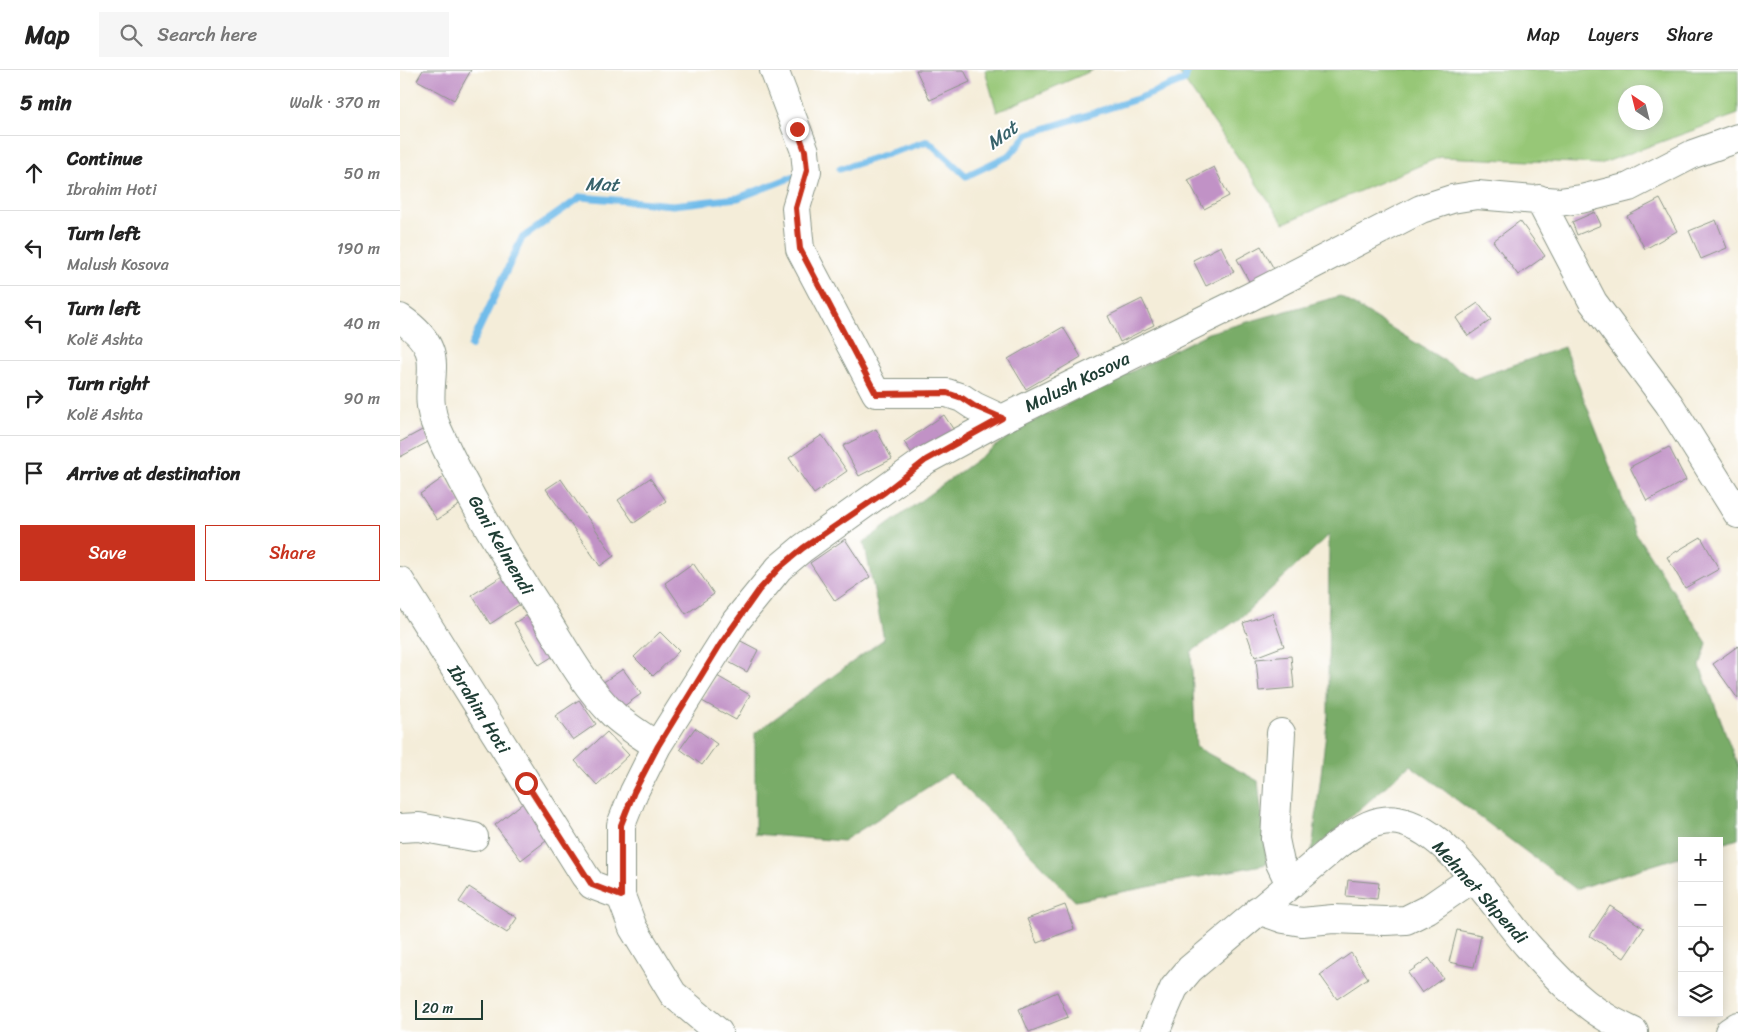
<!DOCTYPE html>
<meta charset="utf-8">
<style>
:root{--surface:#fff;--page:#f6f6f6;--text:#222;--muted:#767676;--line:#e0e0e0;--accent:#c8321e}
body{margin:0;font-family:Sriracha,sans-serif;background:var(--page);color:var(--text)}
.controls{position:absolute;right:15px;bottom:15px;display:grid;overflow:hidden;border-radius:0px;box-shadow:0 2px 12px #0003}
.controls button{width:45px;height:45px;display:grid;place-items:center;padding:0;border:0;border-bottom:1px solid var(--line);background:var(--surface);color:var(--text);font:25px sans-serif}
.compass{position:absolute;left:1218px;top:15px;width:45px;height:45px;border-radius:50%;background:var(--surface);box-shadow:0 2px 12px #0003;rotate:325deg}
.scale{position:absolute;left:15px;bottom:12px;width:68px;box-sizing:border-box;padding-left:5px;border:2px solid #1f3d34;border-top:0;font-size:14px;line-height:18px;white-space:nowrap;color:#1f3d34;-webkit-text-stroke:4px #fff;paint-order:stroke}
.stop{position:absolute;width:15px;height:15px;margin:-11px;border:4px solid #c8321e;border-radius:50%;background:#fff}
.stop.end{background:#c8321e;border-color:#fff;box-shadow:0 1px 5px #0008}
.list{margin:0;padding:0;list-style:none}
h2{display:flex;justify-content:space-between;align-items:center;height:65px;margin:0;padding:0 20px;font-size:21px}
h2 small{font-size:16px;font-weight:400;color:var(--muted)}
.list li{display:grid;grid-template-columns:32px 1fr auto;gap:15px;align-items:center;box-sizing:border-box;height:75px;padding:0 20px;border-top:1px solid var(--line)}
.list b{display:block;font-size:19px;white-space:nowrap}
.list p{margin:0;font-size:16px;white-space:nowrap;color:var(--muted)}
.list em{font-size:16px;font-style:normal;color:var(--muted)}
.actions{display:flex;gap:10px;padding:15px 20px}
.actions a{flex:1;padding:11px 0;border:1px solid var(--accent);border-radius:0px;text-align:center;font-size:18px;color:var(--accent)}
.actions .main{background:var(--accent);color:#fff}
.icon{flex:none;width:28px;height:28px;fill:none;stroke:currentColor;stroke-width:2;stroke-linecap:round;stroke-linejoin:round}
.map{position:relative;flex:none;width:1338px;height:962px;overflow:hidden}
header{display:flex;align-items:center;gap:30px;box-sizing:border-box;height:70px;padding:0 25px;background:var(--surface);border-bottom:1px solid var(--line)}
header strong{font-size:24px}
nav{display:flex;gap:28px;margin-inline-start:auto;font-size:18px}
.search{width:350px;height:45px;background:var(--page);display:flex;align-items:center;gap:12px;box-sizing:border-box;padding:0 18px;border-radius:0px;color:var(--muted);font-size:19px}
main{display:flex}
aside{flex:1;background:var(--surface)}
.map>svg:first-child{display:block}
.green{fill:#97c777;stroke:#5b8256;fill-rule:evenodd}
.forest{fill:#79ac68;stroke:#4c744e}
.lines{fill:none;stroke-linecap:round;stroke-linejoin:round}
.stream{stroke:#71bcea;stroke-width:7}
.building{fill:#c192c6}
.minor-casing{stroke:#8a9586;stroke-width:30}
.minor{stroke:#fff;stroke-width:28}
.route{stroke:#c8321e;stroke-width:6}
.labels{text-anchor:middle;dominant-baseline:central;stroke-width:4;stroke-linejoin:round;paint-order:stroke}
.street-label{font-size:18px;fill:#1f3d34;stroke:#fff}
.water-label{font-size:19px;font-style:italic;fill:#38636b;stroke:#fff}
</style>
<header>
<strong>Map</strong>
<div class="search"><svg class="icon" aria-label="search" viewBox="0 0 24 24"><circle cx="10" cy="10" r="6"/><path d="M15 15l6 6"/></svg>Search here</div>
<nav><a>Map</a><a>Layers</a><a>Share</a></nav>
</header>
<main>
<aside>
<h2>5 min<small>Walk · 370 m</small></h2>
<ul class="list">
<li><svg class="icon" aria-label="ahead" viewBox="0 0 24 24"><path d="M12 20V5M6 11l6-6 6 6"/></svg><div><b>Continue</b><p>Ibrahim Hoti</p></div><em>50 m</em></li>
<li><svg class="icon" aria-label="left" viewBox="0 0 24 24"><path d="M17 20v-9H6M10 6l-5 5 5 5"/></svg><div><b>Turn left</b><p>Malush Kosova</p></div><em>190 m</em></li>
<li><svg class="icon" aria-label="left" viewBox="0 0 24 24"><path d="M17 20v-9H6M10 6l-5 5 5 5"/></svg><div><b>Turn left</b><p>Kolë Ashta</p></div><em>40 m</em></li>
<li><svg class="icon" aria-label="right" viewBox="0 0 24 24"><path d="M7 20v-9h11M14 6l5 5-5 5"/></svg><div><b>Turn right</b><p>Kolë Ashta</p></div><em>90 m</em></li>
<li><svg class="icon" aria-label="arrive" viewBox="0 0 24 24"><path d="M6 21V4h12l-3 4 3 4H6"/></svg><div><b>Arrive at destination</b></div></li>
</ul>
<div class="actions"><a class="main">Save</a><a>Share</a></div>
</aside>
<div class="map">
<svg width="1338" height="962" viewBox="0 0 1338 962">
<rect width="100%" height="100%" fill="#fff"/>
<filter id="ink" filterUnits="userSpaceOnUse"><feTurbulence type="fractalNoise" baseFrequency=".02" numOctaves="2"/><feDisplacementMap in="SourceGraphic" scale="10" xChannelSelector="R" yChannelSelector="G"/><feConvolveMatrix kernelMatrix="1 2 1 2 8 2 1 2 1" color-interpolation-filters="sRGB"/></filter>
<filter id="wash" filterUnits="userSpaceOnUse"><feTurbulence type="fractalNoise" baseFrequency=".0096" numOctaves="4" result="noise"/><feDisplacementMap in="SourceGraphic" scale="20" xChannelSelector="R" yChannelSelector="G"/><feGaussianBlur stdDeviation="1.12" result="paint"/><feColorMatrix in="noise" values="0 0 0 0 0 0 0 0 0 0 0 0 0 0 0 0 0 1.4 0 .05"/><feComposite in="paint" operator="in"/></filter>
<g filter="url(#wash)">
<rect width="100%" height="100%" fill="#f4edd9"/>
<!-- green -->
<path class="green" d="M 585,0 L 693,0 L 597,42 Z
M 777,0 L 1338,0 L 1338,44 L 1200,94 L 1040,87 L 884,153 ZM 1226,22 L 1256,22 L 1256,52 L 1226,52 Z"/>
<!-- forest -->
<path class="forest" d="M 940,226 L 1074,309 L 1164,277 L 1236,464 L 1307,573 L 1300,596 L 1338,696 L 1338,769 L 1319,775 L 1319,771 L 1282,771 L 1282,786 L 1176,819 L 1010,695 L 912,781 L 928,645 L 929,465 L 840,548 L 791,582 L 796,677 L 858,711 L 867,794 L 675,831 L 616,768 L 550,703 L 443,771 L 355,764 L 355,663 L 484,569 L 464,472 L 620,358 L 808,263 Z"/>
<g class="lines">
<!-- stream -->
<path class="stream" d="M 440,99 L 528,71 L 566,106 L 610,85 L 628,64 L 740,28 L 785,10 L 787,0
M 71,276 L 122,168 L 181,127 L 273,135 L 338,128 L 400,104"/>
</g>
<g id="blocks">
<!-- building -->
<path class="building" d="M 23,0 L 71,0 L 54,30 L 17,10 Z
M 516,0 L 564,0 L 570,12 L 530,30 Z
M 814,97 L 829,126 L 804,139 L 788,110 Z
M 1260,129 L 1277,161 L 1245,179 L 1227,146 Z
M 1195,142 L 1201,155 L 1177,165 L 1172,152 Z
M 1316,150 L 1327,178 L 1301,189 L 1289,161 Z
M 1120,151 L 1145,186 L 1118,205 L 1093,171 Z
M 821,176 L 834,202 L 806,216 L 793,190 Z
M 861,176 L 874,199 L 850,213 L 837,189 Z
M 742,229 L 754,255 L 720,272 L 708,246 Z
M 1078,233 L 1091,250 L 1068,266 L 1056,248 Z
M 663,257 L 681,287 L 626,319 L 608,289 Z
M 544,345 L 557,365 L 518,392 L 504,372 Z
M 24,359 L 30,371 L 0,387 L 0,372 Z
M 476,359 L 492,389 L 459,406 L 443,376 Z
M 422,365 L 447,401 L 414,424 L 389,388 Z
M 1269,377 L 1286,410 L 1247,431 L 1230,397 Z
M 44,407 L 62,433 L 37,450 L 20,424 Z
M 250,408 L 266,431 L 234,453 L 218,430 Z
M 161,409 L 214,486 L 200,496 L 146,419 Z
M 1301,467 L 1319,499 L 1285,518 L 1267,487 Z
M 445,469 L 470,507 L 435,531 L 410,493 Z
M 293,493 L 314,524 L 286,544 L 265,513 Z
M 104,505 L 122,533 L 90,554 L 72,525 Z
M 131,543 L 155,585 L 139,595 L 114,553 Z
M 872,543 L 884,576 L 855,587 L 843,553 Z
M 260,562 L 279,581 L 253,606 L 234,587 Z
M 337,569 L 358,580 L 347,602 L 325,590 Z
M 1338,576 L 1338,629 L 1313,594 Z
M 891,586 L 894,618 L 859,621 L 856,589 Z
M 223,599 L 241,624 L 217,641 L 199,615 Z
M 317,606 L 350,625 L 336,650 L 302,631 Z
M 179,630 L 196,654 L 173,670 L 155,646 Z
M 295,658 L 317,674 L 302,695 L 280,679 Z
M 207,662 L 229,685 L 197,715 L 175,691 Z
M 123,733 L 150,768 L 121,790 L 95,755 Z
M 948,810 L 979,813 L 977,829 L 946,826 Z
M 69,817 L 117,848 L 107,863 L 59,832 Z
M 665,835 L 674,859 L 637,873 L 627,849 Z
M 1210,836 L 1244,858 L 1224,888 L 1190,866 Z
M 1057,860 L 1081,865 L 1074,897 L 1049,892 Z
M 951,883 L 968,908 L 937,929 L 920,905 Z
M 1029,888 L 1043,908 L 1022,923 L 1008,903 Z
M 657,922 L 668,947 L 629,962 L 619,939 Z"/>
</g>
</g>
<g filter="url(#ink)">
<use href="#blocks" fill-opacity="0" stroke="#8a9586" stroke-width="1"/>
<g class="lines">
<!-- minor casing -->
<g class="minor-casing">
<path id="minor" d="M 374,0 L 405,81 L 407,101 L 396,138 L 400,179 L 476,323 L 547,323 L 562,328 L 574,336 L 602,349
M 1139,129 L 1193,232 L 1269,334 L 1338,444
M 0,248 C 57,287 16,310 37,358 C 66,424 105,486 144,546 C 165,580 185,617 214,645 C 227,657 243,666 257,676
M 0,511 L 185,806 L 192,815 L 221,826
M 881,663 L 875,769 L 880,793 L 890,814
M 0,758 L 19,757 L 74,767
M 858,840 L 884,849 L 902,852 L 933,849 L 985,851 L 1006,850 L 1028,839 L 1073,808
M 318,962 L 273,924 L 233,858 L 221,826 L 221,755 L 234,722 L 257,676 L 336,551 L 379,498 L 403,478 L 526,390 L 602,349 L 850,227 L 1021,139 L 1052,129 L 1077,125 L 1159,132 L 1181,129 L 1229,117 L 1293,84 L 1338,68
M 755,962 L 774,918 L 790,899 L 937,775 C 956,762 974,747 998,751 C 1048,759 1096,840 1128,876 C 1149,899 1177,930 1204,946 C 1213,952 1224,957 1234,962
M 1329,962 L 1338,956"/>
</g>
<!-- minor -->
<use href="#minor" class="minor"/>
</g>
</g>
<g class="lines" filter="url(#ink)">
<!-- route -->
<path class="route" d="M 126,713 L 192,815 L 221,826 L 221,755 L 234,722 L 258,676 L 320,575 L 359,520 L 379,498 L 403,478 L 485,422 L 526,390 L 602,348 L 574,336 L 562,328 L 547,323 L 476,324 L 400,179 L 396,138 L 407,100 L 405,81 L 397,59"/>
</g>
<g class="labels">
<!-- street labels -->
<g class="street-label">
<text transform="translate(677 312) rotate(-26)">Malush Kosova</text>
<text transform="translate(101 475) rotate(60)">Gani Kelmendi</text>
<text transform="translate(79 639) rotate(58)">Ibrahim Hoti</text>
<text transform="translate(1080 822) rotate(48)">Mehmet Shpendi</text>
</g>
<!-- water labels -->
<g class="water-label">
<text transform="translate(602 65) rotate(-37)">Mat</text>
<text transform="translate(202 114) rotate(1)">Mat</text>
</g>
</g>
</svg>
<div class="controls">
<button>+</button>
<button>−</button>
<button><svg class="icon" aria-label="locate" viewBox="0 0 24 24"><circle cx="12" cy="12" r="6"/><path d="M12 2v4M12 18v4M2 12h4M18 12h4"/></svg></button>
<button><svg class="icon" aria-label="layers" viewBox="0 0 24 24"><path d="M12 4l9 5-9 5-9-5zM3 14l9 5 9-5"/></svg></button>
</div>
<svg class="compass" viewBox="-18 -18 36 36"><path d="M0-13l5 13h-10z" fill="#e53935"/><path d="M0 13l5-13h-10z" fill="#767676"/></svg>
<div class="scale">20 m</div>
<div class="stop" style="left:126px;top:713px"></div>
<div class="stop end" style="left:397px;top:59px"></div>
</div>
</main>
